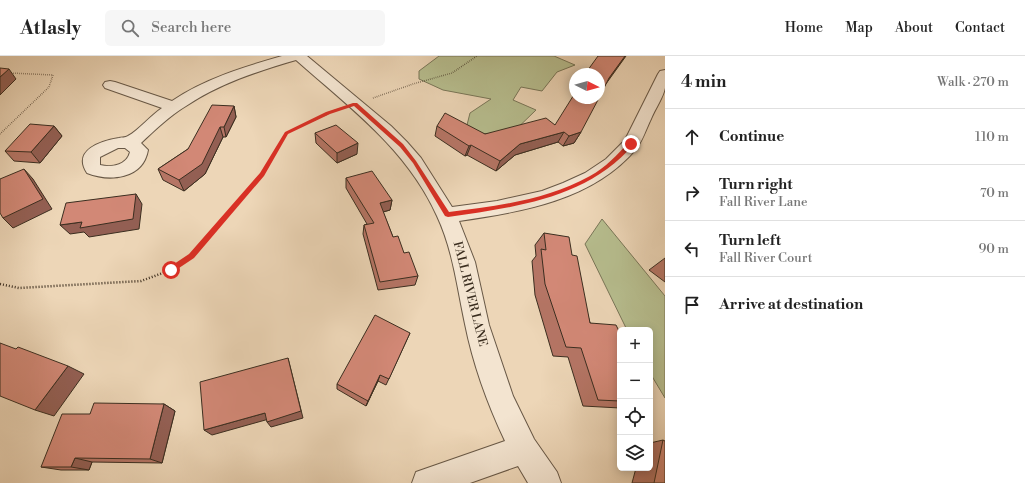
<!DOCTYPE html>
<meta charset="utf-8">
<style>
:root{--surface:#fff;--page:#f6f6f6;--text:#222;--muted:#767676;--line:#e0e0e0}
body{margin:0;font-family:"Libre Bodoni",serif;background:var(--page);color:var(--text)}
.controls{position:absolute;right:12px;bottom:12px;display:grid;overflow:hidden;border-radius:6px;box-shadow:0 2px 10px #0003}
.controls button{width:36px;height:36px;display:grid;place-items:center;padding:0;border:0;border-bottom:1px solid var(--line);background:var(--surface);color:var(--text);font:20px sans-serif}
.compass{position:absolute;left:569px;top:12px;width:36px;height:36px;border-radius:50%;background:var(--surface);box-shadow:0 2px 10px #0003;rotate:95deg}
.stop{position:absolute;width:12px;height:12px;margin:-9px;border:3px solid #d93025;border-radius:50%;background:#fff}
.stop.end{background:#d93025;border-color:#fff;box-shadow:0 1px 4px #0008}
.list{margin:0;padding:0;list-style:none}
h2{display:flex;justify-content:space-between;align-items:center;height:52px;margin:0;padding:0 16px;font-size:17px}
h2 small{font-size:13px;font-weight:400;color:var(--muted)}
.list li{display:grid;grid-template-columns:26px 1fr auto;gap:12px;align-items:center;box-sizing:border-box;height:56px;padding:0 16px;border-top:1px solid var(--line)}
.list b{display:block;font-size:15px;white-space:nowrap}
.list p{margin:0;font-size:13px;white-space:nowrap;color:var(--muted)}
.list em{font-size:13px;font-style:normal;color:var(--muted)}
.icon{flex:none;width:22px;height:22px;fill:none;stroke:currentColor;stroke-width:2;stroke-linecap:round;stroke-linejoin:round}
.map{position:relative;flex:none;width:665px;height:427px;overflow:hidden}
header{display:flex;align-items:center;gap:24px;box-sizing:border-box;height:56px;padding:0 20px;background:var(--surface);border-bottom:1px solid var(--line)}
header strong{font-size:19px}
nav{display:flex;gap:22px;margin-inline-start:auto;font-size:14px}
.search{width:280px;height:36px;background:var(--page);display:flex;align-items:center;gap:10px;box-sizing:border-box;padding:0 14px;border-radius:6px;color:var(--muted);font-size:15px}
main{display:flex}
aside{flex:1;background:var(--surface)}
.map>svg:first-child{display:block}
.green{fill:#b7be8f;stroke:#797658}
.lines{fill:none;stroke-linecap:round;stroke-linejoin:round}
.minor-casing{stroke:#685846;stroke-width:2}
.path-far1{stroke:#3b2e20;stroke-width:1.5;stroke-dasharray:0.5 1.5;stroke-linecap:butt}
.path{stroke:#3b2e20;stroke-width:2.5;stroke-dasharray:1 2;stroke-linecap:butt}
.minor{fill:#f3e4d0;fill-rule:evenodd}
.wall{fill:#b57565;stroke:#3b2e20}
.shaded-wall{fill:#935f53;stroke:#3b2e20}
.building{fill:#d28876;stroke:#3b2e20}
.route{fill:#d93025}
.labels{text-anchor:middle;dominant-baseline:central;stroke-width:3.5;stroke-linejoin:round;paint-order:stroke}
.street-label{font-size:12px;fill:#3b2e20;stroke:#f3e4d0}
</style>
<header>
<strong>Atlasly</strong>
<div class="search"><svg class="icon" aria-label="search" viewBox="0 0 24 24"><circle cx="10" cy="10" r="6"/><path d="M15 15l6 6"/></svg>Search here</div>
<nav><a>Home</a><a>Map</a><a>About</a><a>Contact</a></nav>
</header>
<main>
<div class="map">
<svg width="665" height="427" viewBox="0 0 665 427">
<rect width="100%" height="100%" fill="#edd6b7"/>
<filter id="stains"><feTurbulence type="fractalNoise" baseFrequency=".005" numOctaves="4"/><feColorMatrix values="0 0 0 0 .2 0 0 0 0 .09 0 0 0 0 .02 0 0 0 .5 -.17"/></filter>
<radialGradient id="worn" r=".72"><stop offset=".6" stop-color="#630" stop-opacity="0"/><stop offset="1" stop-color="#630" stop-opacity=".3"/></radialGradient>
<!-- green -->
<path class="green" d="M 439,0 L 554,0 L 575,9 L 557,16 L 542,35 L 521,31 L 513,44 L 536,54 L 503,86 L 466,73 L 470,57 L 491,43 L 443,34 L 419,23 L 419,15 Z
M 602,163 L 665,240 L 665,342 L 650,317 L 650,274 L 627,274 L 585,188 Z"/>
<g class="lines">
<!-- minor casing -->
<g class="minor-casing">
<path id="minor" d="M 282,0 L 307,0 L 391,70 L 407,86 L 421,102 L 452,151 L 497,145 L 542,135 L 563,127 L 585,117 L 606,103 L 625,84 L 658,18 L 660,15 L 665,14 C 665,20 665,27 665,32 C 663,42 655,53 651,63 C 646,73 643,84 636,93 C 593,144 522,156 459,165 L 475,206 L 489,269 L 513,340 L 534,383 L 557,416 L 561,427 L 528,427 L 518,410 L 470,427 L 412,427 L 416,416 L 505,385 C 487,347 473,308 465,268 C 457,231 453,194 437,160 C 407,93 349,51 296,4 C 258,15 219,28 186,50 C 169,60 155,74 141,87 L 148,94 C 143,123 110,126 87,117 C 72,94 101,85 119,82 C 122,81 125,82 128,80 C 139,74 150,60 162,52 L 105,32 L 103,29 L 105,26 L 110,25 L 115,26 L 172,45 C 204,23 244,11 282,0 ZM 118,92 L 125,92 L 130,96 C 127,109 112,112 100,109 L 100,101 Z"/>
</g>
<!-- path-far1 -->
<path class="path-far1" d="M 373,42 L 413,28 L 452,17 L 477,0
M 0,78 L 49,31 L 53,19 L 10,17
M 270,105 L 286,77 L 336,54"/>
<!-- path -->
<path class="path" d="M 0,228 L 19,232 L 141,225 L 171,214 L 192,200 L 262,119 L 271,104"/>
<!-- minor -->
<use href="#minor" class="minor"/>
</g>
<!-- wall -->
<path class="wall" d="M 234,50 L 236,61 L 226,81 L 223,81 L 205,118 L 184,135 L 163,124 L 158,113 L 188,93 Z
M 555,69 L 581,76 L 574,87 L 563,90 L 558,86 L 515,99 L 496,115 L 467,99 L 465,100 L 435,80 L 437,70 L 485,78 Z
M 54,70 L 62,80 L 40,107 L 14,105 L 5,95 Z
M 315,77 L 357,98 L 337,107 L 316,87 Z
M 346,122 L 392,144 L 390,154 L 383,156 L 393,181 L 404,197 L 418,220 L 415,229 L 378,234 L 363,178 L 364,169 L 367,168 L 346,132 Z
M 544,177 L 572,199 L 590,267 L 620,277 L 620,352 L 583,350 L 568,301 L 553,300 L 535,239 L 532,205 L 536,200 L 535,189 Z
M 665,202 L 665,226 L 649,214 Z
M 410,277 L 386,329 L 378,325 L 366,350 L 337,333 L 337,328 Z
M 164,348 L 175,355 L 162,407 L 92,406 L 89,414 L 61,414 L 41,411 L 90,358 Z
M 663,384 L 665,427 L 632,427 L 636,412 L 650,412 L 650,387 Z"/>
<!-- shaded-wall -->
<path class="shaded-wall" d="M 625,0 L 626,0 L 603,32 L 609,22 Z
M 9,13 L 16,23 L 0,39 L 0,21 Z
M 234,50 L 236,61 L 226,81 L 224,71 Z
M 54,70 L 62,80 L 40,107 L 31,96 Z
M 220,71 L 223,81 L 205,118 L 184,135 L 179,124 Z
M 564,76 L 558,86 L 515,99 L 496,115 L 500,105 L 520,88 Z
M 581,76 L 574,87 L 563,90 L 569,80 Z
M 358,87 L 357,98 L 337,107 L 337,97 Z
M 471,89 L 467,99 L 465,100 L 469,90 Z
M 24,113 L 33,123 L 52,153 L 13,172 L 3,162 Z
M 136,138 L 142,148 L 139,173 L 89,181 L 84,176 L 70,178 L 60,169 L 82,166 Z
M 392,144 L 390,154 L 379,157 L 380,147 Z
M 288,302 L 303,362 L 271,371 L 267,366 Z
M 68,310 L 84,318 L 54,360 L 35,354 Z
M 380,319 L 378,325 L 366,350 L 368,345 Z
M 164,348 L 175,355 L 162,407 L 150,403 Z
M 265,357 L 269,363 L 212,379 L 204,374 Z
M 75,402 L 92,406 L 89,414 L 71,411 Z"/>
<!-- building -->
<path class="building" d="M 598,0 L 625,0 L 609,22 L 599,42 L 599,18 L 585,18 Z
M 0,12 L 9,13 L 0,21 Z
M 575,37 L 575,42 L 599,42 L 581,76 L 569,80 L 564,76 L 520,88 L 500,105 L 471,89 L 469,90 L 437,70 L 445,57 L 485,78 L 546,62 L 555,69 Z
M 212,49 L 234,50 L 224,71 L 220,71 L 202,108 L 179,124 L 158,113 L 188,93 Z
M 30,68 L 54,70 L 31,96 L 5,95 Z
M 336,69 L 358,87 L 337,97 L 315,77 Z
M 24,113 L 43,143 L 3,162 L 0,157 L 0,123 Z
M 372,115 L 392,144 L 380,147 L 393,181 L 398,180 L 404,197 L 409,196 L 418,220 L 380,226 L 364,169 L 374,167 L 346,122 Z
M 136,138 L 133,163 L 80,172 L 82,166 L 60,169 L 66,147 Z
M 544,177 L 569,181 L 572,199 L 577,200 L 590,267 L 616,269 L 620,277 L 620,345 L 598,344 L 581,292 L 566,291 L 545,228 L 541,193 L 546,194 Z
M 375,259 L 410,277 L 389,323 L 380,319 L 368,345 L 337,328 Z
M 0,287 L 16,293 L 18,291 L 68,310 L 35,354 L 0,340 Z
M 288,302 L 301,355 L 267,366 L 265,357 L 204,374 L 200,326 Z
M 94,347 L 164,348 L 150,403 L 75,402 L 71,411 L 41,411 L 62,358 L 90,358 Z
M 663,384 L 665,385 L 665,427 L 654,427 Z"/>
<!-- route -->
<path class="route" d="M 353,47 L 357,47 L 403,88 L 416,105 L 449,156 C 497,150 547,144 590,120 C 605,112 618,98 629,86 L 634,88 C 587,143 515,151 448,161 L 445,160 L 413,107 L 400,91 L 354,50 L 330,58 L 288,78 L 264,120 L 194,202 L 173,216 L 168,216 L 168,212 L 189,198 L 260,117 L 285,76 L 326,56 Z"/>
<g class="labels">
<!-- street labels -->
<g class="street-label">
<text transform="translate(470 238) rotate(76)">FALL RIVER LANE</text>
</g>
</g>
<rect width="100%" height="100%" filter="url(#stains)"/>
<rect width="100%" height="100%" fill="url(#worn)"/>
</svg>
<div class="controls">
<button>+</button>
<button>−</button>
<button><svg class="icon" aria-label="locate" viewBox="0 0 24 24"><circle cx="12" cy="12" r="6"/><path d="M12 2v4M12 18v4M2 12h4M18 12h4"/></svg></button>
<button><svg class="icon" aria-label="layers" viewBox="0 0 24 24"><path d="M12 4l9 5-9 5-9-5zM3 14l9 5 9-5"/></svg></button>
</div>
<svg class="compass" viewBox="-18 -18 36 36"><path d="M0-13l5 13h-10z" fill="#e53935"/><path d="M0 13l5-13h-10z" fill="#767676"/></svg>
<div class="stop" style="left:171px;top:214px"></div>
<div class="stop end" style="left:631px;top:88px"></div>
</div>
<aside>
<h2>4 min<small>Walk · 270 m</small></h2>
<ul class="list">
<li><svg class="icon" aria-label="ahead" viewBox="0 0 24 24"><path d="M12 20V5M6 11l6-6 6 6"/></svg><div><b>Continue</b></div><em>110 m</em></li>
<li><svg class="icon" aria-label="right" viewBox="0 0 24 24"><path d="M7 20v-9h11M14 6l5 5-5 5"/></svg><div><b>Turn right</b><p>Fall River Lane</p></div><em>70 m</em></li>
<li><svg class="icon" aria-label="left" viewBox="0 0 24 24"><path d="M17 20v-9H6M10 6l-5 5 5 5"/></svg><div><b>Turn left</b><p>Fall River Court</p></div><em>90 m</em></li>
<li><svg class="icon" aria-label="arrive" viewBox="0 0 24 24"><path d="M6 21V4h12l-3 4 3 4H6"/></svg><div><b>Arrive at destination</b></div></li>
</ul>
</aside>
</main>
